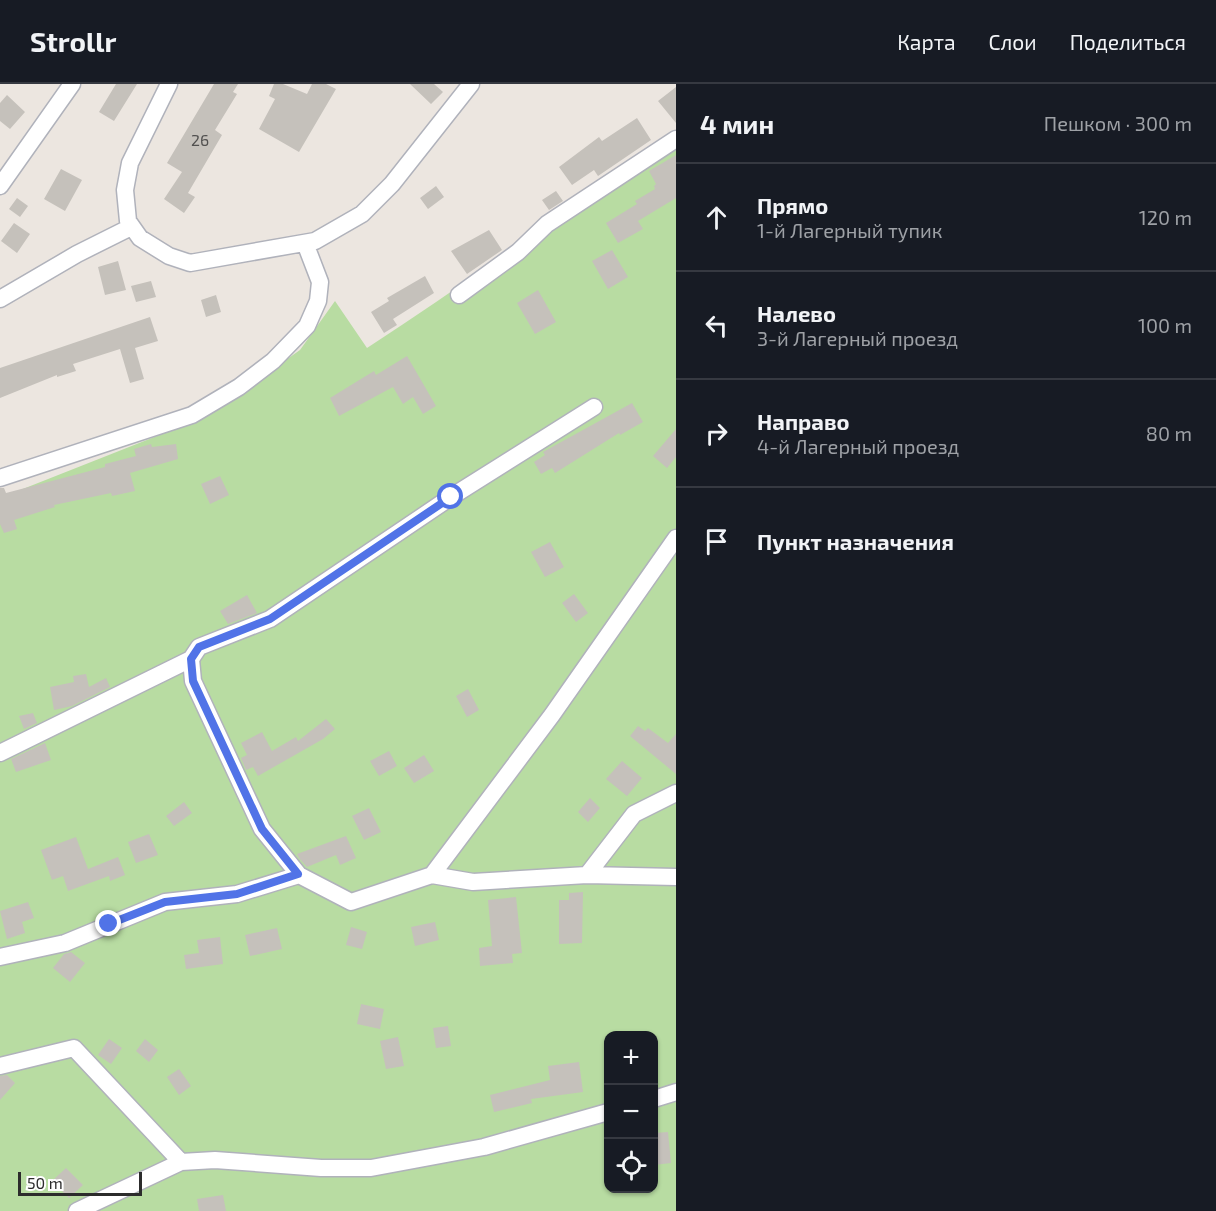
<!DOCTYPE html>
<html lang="ru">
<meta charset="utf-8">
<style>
:root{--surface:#171b24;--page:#20242c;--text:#f1f3f6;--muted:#9ea1a6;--line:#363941}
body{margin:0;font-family:"Exo 2",sans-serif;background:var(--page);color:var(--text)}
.controls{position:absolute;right:18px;bottom:18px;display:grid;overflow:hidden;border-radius:12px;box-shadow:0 2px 4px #0004}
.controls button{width:54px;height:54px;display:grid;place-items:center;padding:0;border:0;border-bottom:2px solid var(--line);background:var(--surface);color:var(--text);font:30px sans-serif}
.scale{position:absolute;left:18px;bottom:15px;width:124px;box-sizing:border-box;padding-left:6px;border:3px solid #2c2c2c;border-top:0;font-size:16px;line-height:21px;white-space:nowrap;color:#2c2c2c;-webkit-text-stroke:4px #fff;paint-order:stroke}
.stop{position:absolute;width:18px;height:18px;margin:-14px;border:4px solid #5173e7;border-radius:50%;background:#fff}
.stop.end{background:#5173e7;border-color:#fff;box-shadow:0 2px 6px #0008}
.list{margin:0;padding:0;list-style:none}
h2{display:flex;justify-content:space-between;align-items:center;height:78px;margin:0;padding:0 24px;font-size:26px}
h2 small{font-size:20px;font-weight:400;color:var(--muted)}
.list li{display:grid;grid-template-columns:39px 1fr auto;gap:18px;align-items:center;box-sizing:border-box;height:108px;padding:0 24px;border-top:2px solid var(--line)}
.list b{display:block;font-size:22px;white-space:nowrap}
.list p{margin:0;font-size:20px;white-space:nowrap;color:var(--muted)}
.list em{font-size:20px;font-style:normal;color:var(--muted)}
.icon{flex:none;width:33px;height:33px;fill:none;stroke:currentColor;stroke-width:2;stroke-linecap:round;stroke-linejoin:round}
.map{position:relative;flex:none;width:676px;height:1127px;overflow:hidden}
header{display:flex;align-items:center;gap:36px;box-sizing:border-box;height:84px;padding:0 30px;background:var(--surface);border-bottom:2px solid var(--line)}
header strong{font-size:28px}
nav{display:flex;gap:33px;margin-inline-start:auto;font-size:21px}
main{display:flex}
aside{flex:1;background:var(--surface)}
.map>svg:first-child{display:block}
.green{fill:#b8dca2;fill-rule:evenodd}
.building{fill:#c5c1bb}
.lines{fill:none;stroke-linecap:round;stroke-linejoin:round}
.minor-casing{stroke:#b0b2bb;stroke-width:19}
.minor{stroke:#fff;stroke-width:16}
.route{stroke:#5173e7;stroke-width:8}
.labels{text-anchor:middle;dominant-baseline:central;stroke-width:4.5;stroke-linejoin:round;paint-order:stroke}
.number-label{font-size:16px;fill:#525150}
</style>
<header>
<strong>Strollr</strong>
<nav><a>Карта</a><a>Слои</a><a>Поделиться</a></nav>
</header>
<main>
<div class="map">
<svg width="676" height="1127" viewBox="0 0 676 1127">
<rect width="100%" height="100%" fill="#ece6e0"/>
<!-- green -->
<path class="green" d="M 676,50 L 676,1127 L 0,1127 L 0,414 L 205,333 L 300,266 L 335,217 L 367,264 C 472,196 572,121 676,50 ZM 608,952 L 654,952 L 654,1104 L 608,1104 Z"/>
<!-- building -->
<path class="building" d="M 116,0 L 137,0 L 114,37 L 99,28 Z
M 214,0 L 238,0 L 233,8 L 237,10 L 215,46 L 222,51 L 188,109 L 195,113 L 184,129 L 164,115 L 182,88 L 167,79 Z
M 274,0 L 283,0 L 307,10 L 312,0 L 326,0 L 336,5 L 299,68 L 259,45 L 275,15 L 269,12 Z
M 410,0 L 434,0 L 443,8 L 431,20 Z
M 676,3 L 676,39 L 658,17 Z
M 7,11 L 25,28 L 10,45 L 0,37 L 0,19 Z
M 637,34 L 651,56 L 598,92 L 594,86 L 572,101 L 559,83 L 599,53 L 602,57 Z
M 676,71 L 676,114 L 638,137 L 643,145 L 618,159 L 606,139 L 637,120 L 635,117 L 655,105 L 654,102 L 656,100 L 649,87 Z
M 61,85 L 82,96 L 65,127 L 44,115 Z
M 436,102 L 444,113 L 428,125 L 420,114 Z
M 556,107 L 563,117 L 549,126 L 542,116 Z
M 17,114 L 28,122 L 20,133 L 9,125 Z
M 14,139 L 30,150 L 17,169 L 1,157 Z
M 489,146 L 502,166 L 467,190 L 451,167 Z
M 612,166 L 628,193 L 608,205 L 592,177 Z
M 118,177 L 126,206 L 105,211 L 98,183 Z
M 425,192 L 434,209 L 393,235 L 397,241 L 384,249 L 371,228 L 389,217 L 387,214 Z
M 151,197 L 156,213 L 136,218 L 131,202 Z
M 538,206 L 556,238 L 535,250 L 517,219 Z
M 216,211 L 221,228 L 206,233 L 201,216 Z
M 150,233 L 158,257 L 135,264 L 144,295 L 130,299 L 120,265 L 73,280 L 76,287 L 57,293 L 57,291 L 0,314 L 0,284 Z
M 407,272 L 436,322 L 423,330 L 413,313 L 403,320 L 393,303 L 339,332 L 330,314 L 374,287 L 376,291 Z
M 632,319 L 643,338 L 620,351 L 619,349 L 555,389 L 552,384 L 541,390 L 534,378 L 545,371 L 543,368 Z
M 676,345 L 676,373 L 667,384 L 653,372 Z
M 151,360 L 152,363 L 176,360 L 178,375 L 130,389 L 135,407 L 112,412 L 111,409 L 54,421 L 55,423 L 14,436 L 17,445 L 4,449 L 0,440 L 0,404 L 4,404 L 6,409 L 105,383 L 105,380 L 136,372 L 134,365 Z
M 220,392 L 229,411 L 210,420 L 201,400 Z
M 550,458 L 564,483 L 545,493 L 531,468 Z
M 574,510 L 588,529 L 576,538 L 562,519 Z
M 247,511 L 257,529 L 228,540 L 220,527 Z
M 86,590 L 89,603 L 106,594 L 110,603 L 72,622 L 54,626 L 50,603 L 74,598 L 73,592 Z
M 468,605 L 479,626 L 467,633 L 456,612 Z
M 33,629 L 37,639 L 24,645 L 19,632 Z
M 326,635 L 335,645 L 323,655 L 258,692 L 253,683 L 246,686 L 241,674 L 247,671 L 241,659 L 262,648 L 272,667 L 296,653 L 298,657 Z
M 638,642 L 645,647 L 648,644 L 668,659 L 676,650 L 676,690 L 630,652 Z
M 45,659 L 51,676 L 16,688 L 11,675 Z
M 389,667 L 397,682 L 379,692 L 370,677 Z
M 424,671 L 434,687 L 414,699 L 404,684 Z
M 622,677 L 642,694 L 627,712 L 606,695 Z
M 590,714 L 600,724 L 588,738 L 578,728 Z
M 184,718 L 192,729 L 174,742 L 166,732 Z
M 369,724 L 381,748 L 364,756 L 352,732 Z
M 149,750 L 158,771 L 136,779 L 128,758 Z
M 346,752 L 356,774 L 340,781 L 336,771 L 307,783 L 299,774 L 297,770 Z
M 76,753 L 88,785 L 118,773 L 125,791 L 110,797 L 109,792 L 68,807 L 63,792 L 52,796 L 41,766 Z
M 583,808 L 582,859 L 559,860 L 559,816 L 569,816 L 569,809 Z
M 516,813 L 522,869 L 512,870 L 513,879 L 480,882 L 479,864 L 492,862 L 488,816 Z
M 28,818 L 34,834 L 22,838 L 25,849 L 7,855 L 0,827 Z
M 435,838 L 439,856 L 415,862 L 411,843 Z
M 351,843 L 367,848 L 362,865 L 346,861 Z
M 277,844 L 282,865 L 250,872 L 245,851 Z
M 220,853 L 223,880 L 186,885 L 184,871 L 199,869 L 197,856 Z
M 71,868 L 85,879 L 70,898 L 53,884 L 64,870 Z
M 361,920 L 384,925 L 380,945 L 357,940 Z
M 448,942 L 451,962 L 436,964 L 433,944 Z
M 398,953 L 404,982 L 386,985 L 380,957 Z
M 109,955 L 122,964 L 111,980 L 98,971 Z
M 145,955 L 158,966 L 149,978 L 136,967 Z
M 579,978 L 583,1008 L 531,1015 L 532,1019 L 494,1028 L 490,1011 L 550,996 L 548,982 Z
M 179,985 L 191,1002 L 179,1011 L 167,993 Z
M 7,991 L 15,999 L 0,1016 L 0,992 Z
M 668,1048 L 671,1079 L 654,1081 L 654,1049 Z
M 66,1084 L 83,1101 L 69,1114 L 52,1097 Z
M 223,1111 L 226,1127 L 199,1127 L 197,1115 Z"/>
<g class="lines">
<!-- minor casing -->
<g class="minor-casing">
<path id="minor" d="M 169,0 L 130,79 L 125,106 L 128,137 L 140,154 L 169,172 L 190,179 L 315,157 L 362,130 L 392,100 L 471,0
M 0,102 L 72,0
M 459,211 L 518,168 L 547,140 L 676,55
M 0,215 L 77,170 L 131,143
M 0,394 L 192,331 L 239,303 L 273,277 L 307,242 L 318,217 L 320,198 L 305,159
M 191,575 L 199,563 L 270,535 L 451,413 L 594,323
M 0,669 L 191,575 L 193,597 L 262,745 L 299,791 L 351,818 L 432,791 L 552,631 L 676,454
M 432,791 L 473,798 L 587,791 L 676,793
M 587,791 L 634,730 L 676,709
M 0,873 L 65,859 L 165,818 L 237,810 L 299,791
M 0,982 L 74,964 L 181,1078
M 654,1015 L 676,1008
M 77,1127 L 181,1078 L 215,1076 L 321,1084 L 371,1084 L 484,1063 L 608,1028"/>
</g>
<!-- minor -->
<use href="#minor" class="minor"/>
</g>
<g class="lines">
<!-- route -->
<path class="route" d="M 109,840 L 165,818 L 237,810 L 298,790 L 262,745 L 193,597 L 191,575 L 199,563 L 270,535 L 451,413"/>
</g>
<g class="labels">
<!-- number labels -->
<g class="number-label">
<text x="200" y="55">26</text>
</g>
</g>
</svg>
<div class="controls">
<button>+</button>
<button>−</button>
<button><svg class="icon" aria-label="locate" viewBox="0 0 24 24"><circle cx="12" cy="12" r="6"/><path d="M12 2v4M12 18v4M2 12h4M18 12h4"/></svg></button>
</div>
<div class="scale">50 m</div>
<div class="stop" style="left:451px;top:413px"></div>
<div class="stop end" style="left:109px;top:840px"></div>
</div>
<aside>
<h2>4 мин<small>Пешком · 300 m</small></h2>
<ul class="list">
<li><svg class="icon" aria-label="ahead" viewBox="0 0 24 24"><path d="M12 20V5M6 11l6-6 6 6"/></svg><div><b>Прямо</b><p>1-й Лагерный тупик</p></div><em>120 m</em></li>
<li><svg class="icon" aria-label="left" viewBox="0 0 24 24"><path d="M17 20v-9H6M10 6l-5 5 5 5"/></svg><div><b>Налево</b><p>3-й Лагерный проезд</p></div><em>100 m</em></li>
<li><svg class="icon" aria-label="right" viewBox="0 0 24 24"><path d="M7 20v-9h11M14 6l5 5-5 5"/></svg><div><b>Направо</b><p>4-й Лагерный проезд</p></div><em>80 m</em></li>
<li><svg class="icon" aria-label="arrive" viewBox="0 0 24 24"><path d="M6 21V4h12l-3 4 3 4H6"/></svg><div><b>Пункт назначения</b></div></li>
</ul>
</aside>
</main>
